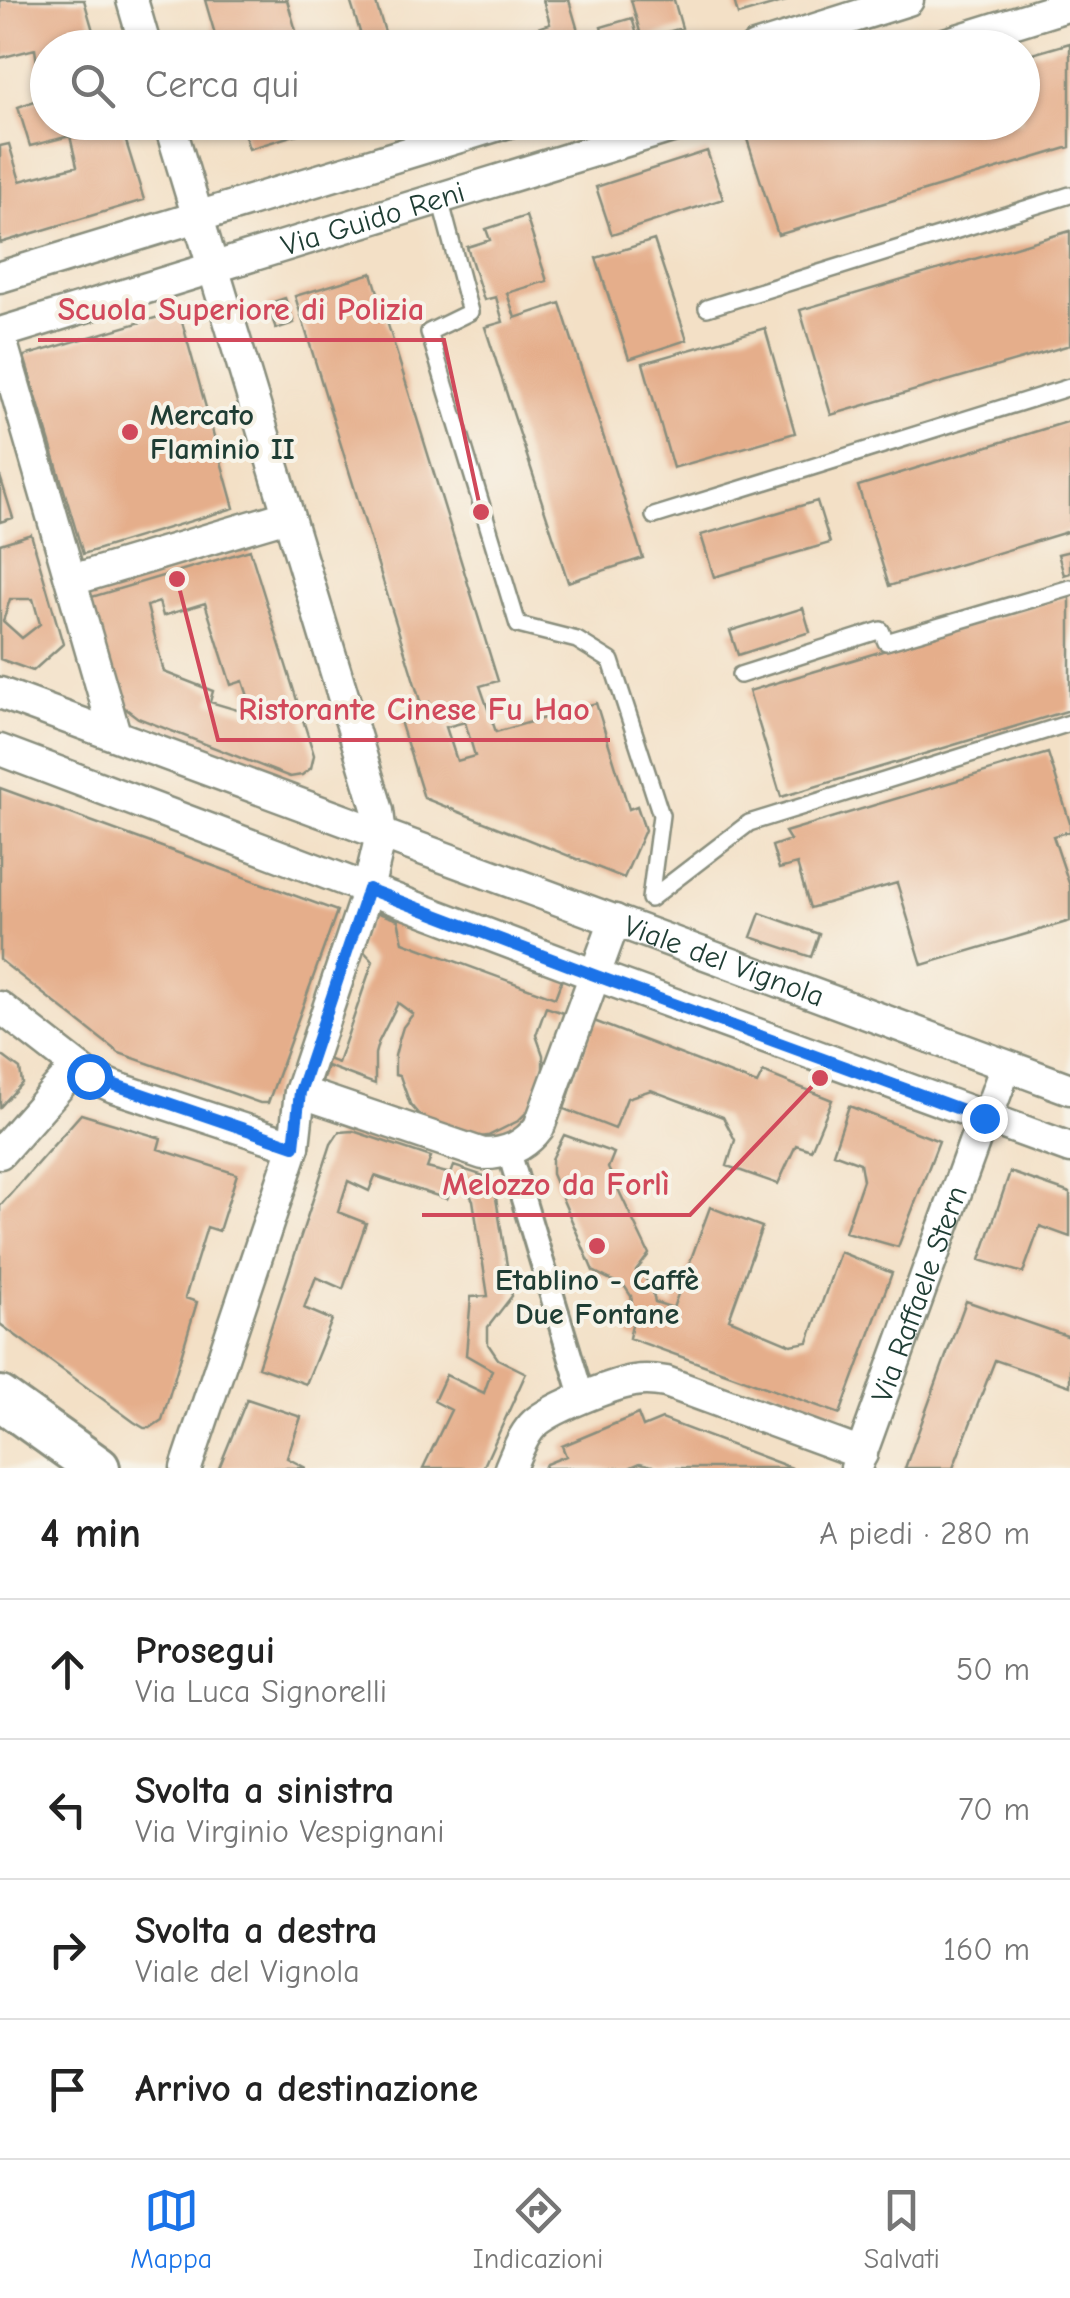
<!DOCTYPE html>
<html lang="it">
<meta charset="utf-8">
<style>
:root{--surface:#fff;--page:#f2f2f2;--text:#222;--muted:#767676;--line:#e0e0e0;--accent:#1a73e8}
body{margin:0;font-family:"Comic Neue",sans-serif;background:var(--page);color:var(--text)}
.stop{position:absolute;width:30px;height:30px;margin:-22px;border:8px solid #1a73e8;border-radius:50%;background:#fff}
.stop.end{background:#1a73e8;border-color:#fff;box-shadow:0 2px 10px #0008}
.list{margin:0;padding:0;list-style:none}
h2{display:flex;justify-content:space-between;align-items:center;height:130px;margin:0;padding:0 40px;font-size:42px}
h2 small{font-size:32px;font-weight:400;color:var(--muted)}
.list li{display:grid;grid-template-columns:65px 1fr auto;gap:30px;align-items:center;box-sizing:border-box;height:140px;padding:0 40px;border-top:2px solid var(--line)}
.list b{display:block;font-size:38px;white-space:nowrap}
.list p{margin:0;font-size:32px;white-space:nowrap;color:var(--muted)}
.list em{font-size:32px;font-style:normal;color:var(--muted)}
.icon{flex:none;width:55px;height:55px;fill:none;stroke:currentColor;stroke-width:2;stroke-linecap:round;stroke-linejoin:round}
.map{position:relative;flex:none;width:1070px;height:1468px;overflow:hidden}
.search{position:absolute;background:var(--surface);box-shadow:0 2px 8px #0004;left:30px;right:30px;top:30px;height:110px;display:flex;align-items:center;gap:25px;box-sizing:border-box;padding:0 35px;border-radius:55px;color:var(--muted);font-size:38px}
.sheet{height:690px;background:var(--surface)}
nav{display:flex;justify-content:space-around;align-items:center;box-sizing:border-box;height:140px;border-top:2px solid var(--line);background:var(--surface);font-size:28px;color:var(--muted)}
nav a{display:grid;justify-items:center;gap:5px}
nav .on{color:var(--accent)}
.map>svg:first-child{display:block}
.building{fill:#e5ae8b;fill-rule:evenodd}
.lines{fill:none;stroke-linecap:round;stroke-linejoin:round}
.service-casing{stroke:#898e7d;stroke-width:20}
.pedestrian-casing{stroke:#898e7d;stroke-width:28}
.minor-casing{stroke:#898e7d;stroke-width:35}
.secondary-casing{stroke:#898e7d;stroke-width:48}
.service{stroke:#fff;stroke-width:15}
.pedestrian{stroke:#fff;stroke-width:22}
.minor{stroke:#fff;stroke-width:30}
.secondary{stroke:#fff;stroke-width:42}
.route{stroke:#1a73e8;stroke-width:12}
.poi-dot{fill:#d1495b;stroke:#f7f3e8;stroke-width:4}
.labels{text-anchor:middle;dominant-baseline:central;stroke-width:8;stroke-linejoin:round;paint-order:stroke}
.street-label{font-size:30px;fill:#1f3d34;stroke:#f7f3e8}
.poi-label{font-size:30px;font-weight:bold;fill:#1f3d34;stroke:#f7f3e8;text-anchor:start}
.leader{fill:none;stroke:#d1495b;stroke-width:4}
.callout-dot{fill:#d1495b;stroke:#f7f3e8;stroke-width:4}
.callout-label{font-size:32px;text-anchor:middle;font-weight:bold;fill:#d1495b;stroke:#f7f3e8;stroke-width:8;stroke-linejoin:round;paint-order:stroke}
</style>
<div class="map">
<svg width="1070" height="1468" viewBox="0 0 1070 1468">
<rect width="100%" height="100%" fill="#f7f3e8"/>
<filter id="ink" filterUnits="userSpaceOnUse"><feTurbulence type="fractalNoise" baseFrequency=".01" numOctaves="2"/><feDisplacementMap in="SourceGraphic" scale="20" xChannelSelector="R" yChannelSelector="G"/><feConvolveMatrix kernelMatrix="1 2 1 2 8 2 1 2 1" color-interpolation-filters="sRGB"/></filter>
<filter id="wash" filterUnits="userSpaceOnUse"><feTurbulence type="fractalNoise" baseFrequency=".0048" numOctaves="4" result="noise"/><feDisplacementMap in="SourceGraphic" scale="40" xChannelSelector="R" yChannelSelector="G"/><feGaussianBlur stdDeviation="2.25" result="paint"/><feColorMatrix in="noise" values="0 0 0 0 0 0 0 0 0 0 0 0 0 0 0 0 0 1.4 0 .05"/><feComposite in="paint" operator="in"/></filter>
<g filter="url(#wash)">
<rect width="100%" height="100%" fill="#f3e0c6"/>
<g id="blocks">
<!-- building -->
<path class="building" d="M 0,0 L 84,0 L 98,48 L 48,48 L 48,67 L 38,71 L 35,49 L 0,58 Z
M 205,0 L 287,0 L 301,48 L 219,48 Z
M 350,0 L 375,0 L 390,48 L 365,48 Z
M 543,0 L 569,0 L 583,48 L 476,48 L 550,24 Z
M 631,0 L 674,0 L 682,28 L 642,39 Z
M 734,0 L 786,0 L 786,1 L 738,15 Z
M 632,18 L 639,42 L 618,48 L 606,48 L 601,27 Z
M 1070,43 L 1070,147 L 778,235 L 747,139 L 801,122 L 1022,122 L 1022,57 Z
M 48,96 L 48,122 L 120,122 L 144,200 L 0,243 L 0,146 L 9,144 L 20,181 L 77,166 L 70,136 L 30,146 L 18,107 Z
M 241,122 L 323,122 L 324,126 L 249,149 Z
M 707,151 L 723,199 L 612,235 L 596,187 Z
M 526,216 L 547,281 L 507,293 L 515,318 L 560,303 L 643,558 L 568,582 L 485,327 L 503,322 L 496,297 L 484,300 L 467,247 L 490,240 L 486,229 Z
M 1070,231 L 1070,345 L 831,415 L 800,310 Z
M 654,240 L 687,340 L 629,359 L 596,258 Z
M 372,273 L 498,681 L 480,686 L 496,732 L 596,703 L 629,809 L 637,806 L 645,830 L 624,878 L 424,798 L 400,721 L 432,713 L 429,702 L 421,704 L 295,296 ZM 465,722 L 475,756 L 457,761 L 446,727 Z
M 285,298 L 294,323 L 276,329 L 267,304 Z
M 179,311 L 234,508 L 83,554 L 24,356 Z
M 765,328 L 795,433 L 673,468 L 643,363 Z
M 1070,421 L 1070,531 L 889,586 L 858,486 Z
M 0,476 L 13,518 L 0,522 Z
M 817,501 L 830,543 L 714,577 L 701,535 Z
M 31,534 L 63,644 L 33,671 L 0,659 L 0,544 ZM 10,599 L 33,599 L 40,624 L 22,638 L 3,621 Z
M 250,550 L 314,755 L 311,768 L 302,775 L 290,777 L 138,718 L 125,708 L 115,695 L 88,598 ZM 159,602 L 163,616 L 205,603 L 231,685 L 243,681 L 254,715 L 210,702 L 213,691 L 164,672 L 147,606 Z
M 1070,551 L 1070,573 L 1064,575 L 1058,554 Z
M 1070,595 L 1070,710 L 781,797 L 749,691 Z
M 803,608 L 810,632 L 738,655 L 730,631 Z
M 1048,753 L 1070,823 L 1070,831 L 1053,836 L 1070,886 L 1070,921 L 922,965 L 897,883 L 810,908 L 797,864 L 779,869 L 772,846 L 790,840 L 785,832 Z
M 0,788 L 337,911 L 268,1103 L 260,1103 L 119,1053 L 0,960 Z
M 373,911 L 398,920 L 403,942 L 555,998 L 562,979 L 576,985 L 566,1014 L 546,1007 L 536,1035 L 543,1055 L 543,1078 L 530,1109 L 518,1121 L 488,1136 L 471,1138 L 426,1122 L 420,1116 L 410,1104 L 400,1076 L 395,1075 L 395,1056 L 399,1040 L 403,1027 L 413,1014 L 398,1003 L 378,1043 L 375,1054 L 375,1084 L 327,1066 L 321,1085 L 313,1076 L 319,1056 L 338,1063 L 373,961 L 357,944 Z
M 760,913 L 819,934 L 811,957 L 751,937 Z
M 594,1021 L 757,1084 L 763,1072 L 832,1100 L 811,1150 L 796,1145 L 778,1184 L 727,1166 L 735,1140 L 723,1117 L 651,1090 L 627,1098 L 615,1129 L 564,1109 Z
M 0,1054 L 20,1069 L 22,1083 L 0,1107 Z
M 849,1106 L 939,1141 L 898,1247 L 845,1232 L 863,1180 L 860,1163 L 833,1153 Z
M 81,1114 L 161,1138 L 158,1149 L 237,1174 L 219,1231 L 207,1227 L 185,1298 L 197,1302 L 162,1420 L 150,1428 L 144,1428 L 134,1422 L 0,1324 L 0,1206 Z
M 353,1131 L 431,1157 L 427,1168 L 451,1174 L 454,1166 L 484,1176 L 495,1192 L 512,1296 L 488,1327 L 488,1344 L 498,1359 L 526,1373 L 483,1468 L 423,1468 L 451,1410 L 434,1401 L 446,1375 L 484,1393 L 492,1370 L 466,1355 L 471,1297 L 488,1296 L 473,1200 L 465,1187 L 453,1186 L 447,1199 L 375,1176 L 369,1191 L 348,1181 L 338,1212 L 366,1223 L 343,1289 L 316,1277 L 304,1308 L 332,1320 L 306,1384 L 258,1367 L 331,1144 L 339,1132 Z
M 564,1135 L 614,1153 L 608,1168 L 649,1254 L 636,1271 L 645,1278 L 652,1289 L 655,1302 L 673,1308 L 710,1207 L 762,1227 L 729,1319 L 791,1345 L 808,1342 L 840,1252 L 892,1273 L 840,1414 L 629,1338 L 634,1315 L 631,1296 L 625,1287 L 593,1271 L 552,1174 L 552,1159 Z
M 1010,1172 L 1070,1193 L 1070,1237 L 1040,1226 L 1023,1273 L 980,1260 Z
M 966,1301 L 1070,1337 L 1070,1386 L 995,1360 L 953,1468 L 905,1468 Z
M 247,1399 L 301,1417 L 287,1458 L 306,1468 L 219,1468 Z
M 638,1414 L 643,1427 L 662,1419 L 792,1468 L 652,1468 L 653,1466 L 640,1463 L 629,1468 L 544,1468 L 546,1464 L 566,1456 L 562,1446 Z"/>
</g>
</g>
<g filter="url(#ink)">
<use href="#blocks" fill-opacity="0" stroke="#898e7d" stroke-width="2.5"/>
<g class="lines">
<!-- service casing -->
<g class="service-casing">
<path id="service" d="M 440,199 L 470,312 L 429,332 L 518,625 L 577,640 L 611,661 L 661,815 L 650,899 L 749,823 L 1070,723
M 707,308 L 1070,195
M 654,516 L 1070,387
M 740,675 L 881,630 L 886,642 L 1070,588"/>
</g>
<!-- pedestrian casing -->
<g class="pedestrian-casing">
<path id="pedestrian" d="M 509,1152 L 583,1399"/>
</g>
<!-- minor casing -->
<g class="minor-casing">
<g id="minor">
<path d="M 132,0 L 146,48"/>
<path d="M 755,48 L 908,0"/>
<path d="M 932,48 L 1070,5"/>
<path d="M 169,122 L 378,811 L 381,835 L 368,889 L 300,1092 L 294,1146 L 186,1468"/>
<path d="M 0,277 L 509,122"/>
<path id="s1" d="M 0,333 L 688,122"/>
<path d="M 0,336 L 115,734"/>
<path d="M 72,580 L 287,516"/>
<path id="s2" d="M 0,693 L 1070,1089"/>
<path d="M 0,750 L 595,975 L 1070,1148"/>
<path d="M 0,1007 L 89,1076 L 114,1087 L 294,1146"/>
<path d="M 300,1092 L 483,1154 C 507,1154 525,1146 539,1127 L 615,920"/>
<path d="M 0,1153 L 76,1067"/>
<path d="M 510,1468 C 516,1454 522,1437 532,1426 C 547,1409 611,1385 634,1381 C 645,1379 655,1380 666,1382 L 862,1454"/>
<path id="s3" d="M 856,1468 L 975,1140 L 992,1104 L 1006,1066"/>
</g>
</g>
<!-- secondary casing -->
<g class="secondary-casing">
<path id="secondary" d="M 0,1398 L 98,1468"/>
</g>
<!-- service -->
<use href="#service" class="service"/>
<!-- pedestrian -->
<use href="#pedestrian" class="pedestrian"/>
<!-- minor -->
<use href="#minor" class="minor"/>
<!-- secondary -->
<use href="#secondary" class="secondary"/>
</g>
</g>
<g class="lines" filter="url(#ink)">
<!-- route -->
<path class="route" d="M 89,1076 L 294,1146 L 300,1092 L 368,889 L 594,975 L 984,1118"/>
</g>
<!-- markers -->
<g class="poi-dot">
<circle cx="130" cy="432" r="10"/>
<circle cx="597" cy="1246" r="10"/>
</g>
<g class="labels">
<!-- street labels -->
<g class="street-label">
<text stroke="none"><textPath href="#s1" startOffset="390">Via Guido Reni</textPath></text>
<text stroke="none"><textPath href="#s2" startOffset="772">Viale del Vignola</textPath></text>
<text stroke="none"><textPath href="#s3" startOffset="185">Via Raffaele Stern</textPath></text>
</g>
<!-- poi labels -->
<g class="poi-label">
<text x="150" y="415">Mercato<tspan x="150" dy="34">Flaminio II</tspan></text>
<text x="597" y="1280" text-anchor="middle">Etablino - Caffè<tspan x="597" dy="34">Due Fontane</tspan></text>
</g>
</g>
<!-- callouts -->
<path class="leader" d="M481 512L444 340H38M177 579L218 740H610M820 1078L690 1215H422"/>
<g class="callout-dot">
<circle cx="481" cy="512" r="10"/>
<circle cx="177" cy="579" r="10"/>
<circle cx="820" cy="1078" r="10"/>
</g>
<g class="callout-label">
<text x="241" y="320">Scuola Superiore di Polizia</text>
<text x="414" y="720">Ristorante Cinese Fu Hao</text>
<text x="556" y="1195">Melozzo da Forlì</text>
</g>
</svg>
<div class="stop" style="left:89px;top:1076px"></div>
<div class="stop end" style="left:984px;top:1118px"></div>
<div class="search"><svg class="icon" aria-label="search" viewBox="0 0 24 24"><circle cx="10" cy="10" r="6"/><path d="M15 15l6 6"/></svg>Cerca qui</div>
</div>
<section class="sheet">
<h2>4 min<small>A piedi · 280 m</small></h2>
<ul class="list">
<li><svg class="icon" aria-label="ahead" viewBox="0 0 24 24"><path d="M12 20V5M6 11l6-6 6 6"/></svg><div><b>Prosegui</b><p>Via Luca Signorelli</p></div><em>50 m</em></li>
<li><svg class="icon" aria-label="left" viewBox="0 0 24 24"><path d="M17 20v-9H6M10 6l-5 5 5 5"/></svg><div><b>Svolta a sinistra</b><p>Via Virginio Vespignani</p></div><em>70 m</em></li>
<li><svg class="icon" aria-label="right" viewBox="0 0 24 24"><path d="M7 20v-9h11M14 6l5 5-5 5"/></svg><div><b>Svolta a destra</b><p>Viale del Vignola</p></div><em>160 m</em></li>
<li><svg class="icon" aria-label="arrive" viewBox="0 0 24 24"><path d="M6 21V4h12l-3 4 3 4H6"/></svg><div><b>Arrivo a destinazione</b></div></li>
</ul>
</section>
<nav>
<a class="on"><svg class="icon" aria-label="map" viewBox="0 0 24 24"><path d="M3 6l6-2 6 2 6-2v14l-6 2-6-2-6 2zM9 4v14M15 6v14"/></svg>Mappa</a>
<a><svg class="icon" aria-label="directions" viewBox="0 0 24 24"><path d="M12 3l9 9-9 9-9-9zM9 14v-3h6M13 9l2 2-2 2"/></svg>Indicazioni</a>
<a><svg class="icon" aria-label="saved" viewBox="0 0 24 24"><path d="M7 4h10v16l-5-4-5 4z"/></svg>Salvati</a>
</nav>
